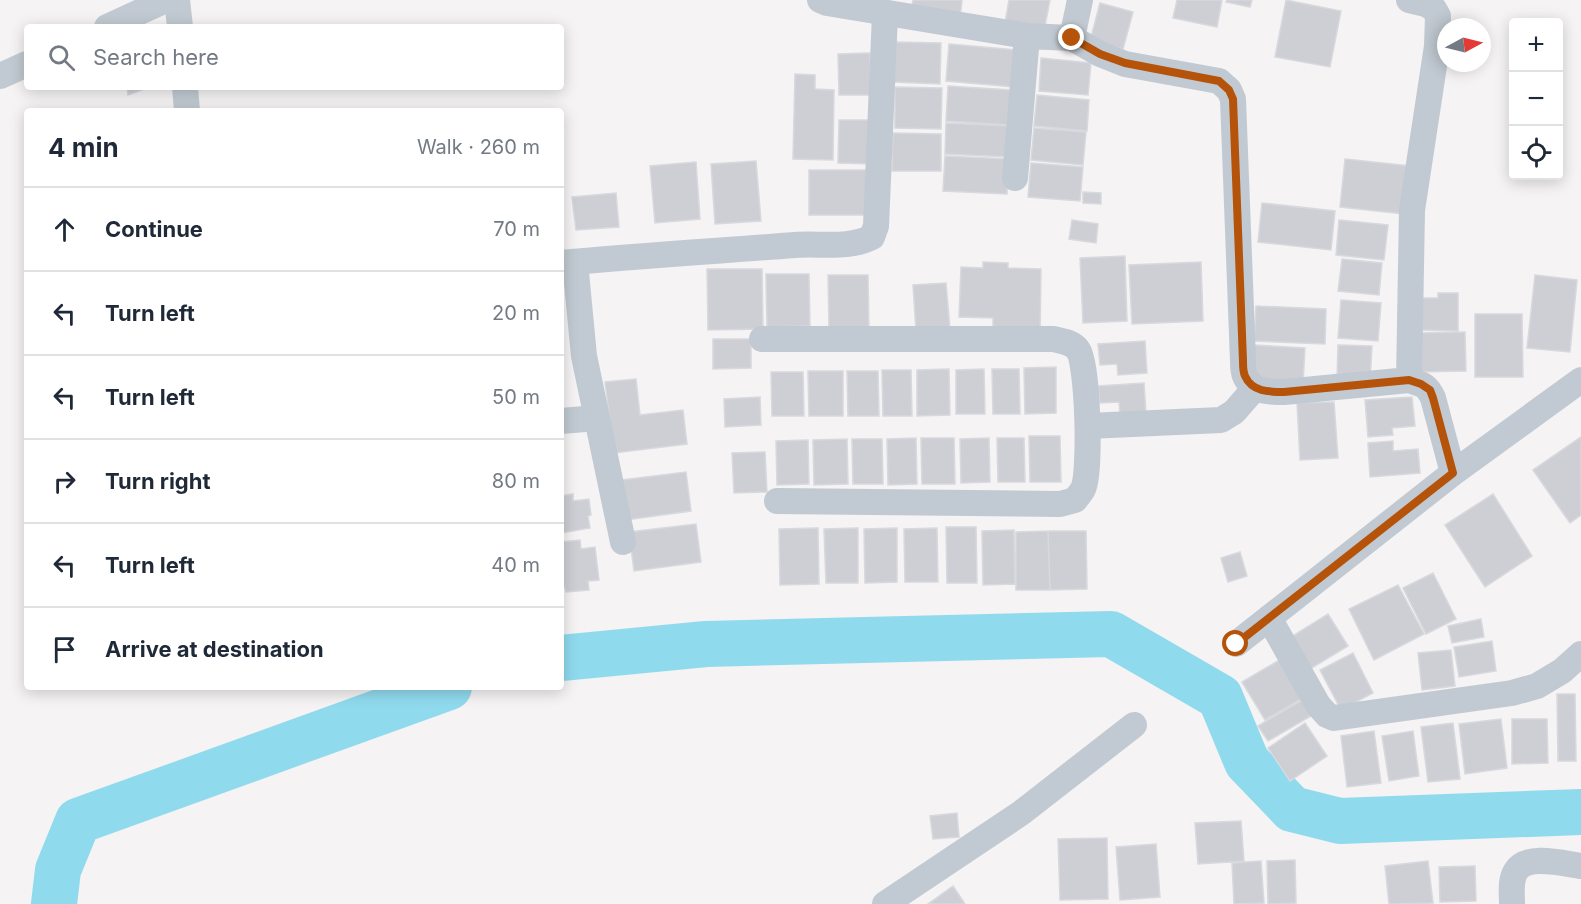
<!DOCTYPE html>
<meta charset="utf-8">
<style>
:root{--surface:#fff;--page:#f6f6f7;--text:#1f2937;--muted:#747a83;--line:#e0e1e3}
body{margin:0;font-family:Inter,sans-serif;background:var(--page);color:var(--text)}
.controls{position:absolute;right:18px;top:18px;display:grid;overflow:hidden;border-radius:6px;box-shadow:0 3px 15px #0003}
.controls button{width:54px;height:54px;display:grid;place-items:center;padding:0;border:0;border-bottom:2px solid var(--line);background:var(--surface);color:var(--text);font:30px sans-serif}
.compass{position:absolute;left:1437px;top:18px;width:54px;height:54px;border-radius:50%;background:var(--surface);box-shadow:0 3px 15px #0003;rotate:83deg}
.stop{position:absolute;width:18px;height:18px;margin:-14px;border:4px solid #b45309;border-radius:50%;background:#fff}
.stop.end{background:#b45309;border-color:#fff;box-shadow:0 2px 6px #0008}
.list{margin:0;padding:0;list-style:none}
h2{display:flex;justify-content:space-between;align-items:center;height:78px;margin:0;padding:0 24px;font-size:26px}
h2 small{font-size:20px;font-weight:400;color:var(--muted)}
.list li{display:grid;grid-template-columns:39px 1fr auto;gap:18px;align-items:center;box-sizing:border-box;height:84px;padding:0 24px;border-top:2px solid var(--line)}
.list b{display:block;font-size:22px;white-space:nowrap}
.list em{font-size:20px;font-style:normal;color:var(--muted)}
.icon{flex:none;width:33px;height:33px;fill:none;stroke:currentColor;stroke-width:2;stroke-linecap:round;stroke-linejoin:round}
.map{position:relative;flex:none;width:1581px;height:904px;overflow:hidden}
.search{position:absolute;background:var(--surface);box-shadow:0 3px 15px #0003;left:24px;top:24px;width:540px;height:66px;display:flex;align-items:center;gap:15px;box-sizing:border-box;padding:0 21px;border-radius:6px;color:var(--muted);font-size:22px}
.panel{position:absolute;background:var(--surface);box-shadow:0 3px 15px #0003;left:24px;top:108px;width:540px;height:582px;border-radius:6px}
.map>svg:first-child{display:block}
.lines{fill:none;stroke-linecap:round;stroke-linejoin:round}
.river{stroke:#90daee;stroke-width:46}
.building{fill:#cdcfd5;stroke:#d7d9de;stroke-width:1.5}
.minor{stroke:#c1cad2;stroke-width:26}
.route{stroke:#b45309;stroke-width:8}
</style>
<div class="map">
<svg width="1581" height="904" viewBox="0 0 1581 904">
<rect width="100%" height="100%" fill="#f5f3f3"/>
<g class="lines">
<!-- river -->
<path class="river" d="M 561,658 L 706,644 L 1111,634 L 1220,697 L 1247,762 L 1292,809 L 1340,821 L 1581,812
M 54,904 L 58,870 L 78,821 L 449,687"/>
</g>
<!-- building -->
<path class="building" d="M 913,0 L 962,0 L 960,19 L 911,13 Z
M 1009,0 L 1050,0 L 1044,31 L 1005,23 Z
M 1177,0 L 1222,0 L 1217,27 L 1173,18 Z
M 1227,0 L 1252,0 L 1250,7 L 1226,2 Z
M 1286,0 L 1341,11 L 1330,67 L 1275,57 Z
M 1100,3 L 1133,12 L 1123,49 L 1090,41 Z
M 896,42 L 941,43 L 940,84 L 894,82 Z
M 949,44 L 1017,50 L 1014,87 L 946,81 Z
M 870,53 L 871,95 L 839,95 L 838,54 Z
M 1041,58 L 1091,63 L 1088,95 L 1039,91 Z
M 795,74 L 815,75 L 815,89 L 834,90 L 833,160 L 793,159 Z
M 948,86 L 1011,90 L 1009,125 L 946,121 Z
M 127,87 L 150,87 L 128,95 Z
M 895,87 L 942,88 L 941,129 L 895,128 Z
M 1037,95 L 1089,100 L 1087,131 L 1034,126 Z
M 839,120 L 873,120 L 872,164 L 838,163 Z
M 946,123 L 1011,126 L 1009,157 L 945,154 Z
M 1034,128 L 1086,132 L 1083,165 L 1031,160 Z
M 893,133 L 941,134 L 941,171 L 892,171 Z
M 945,156 L 1008,159 L 1007,194 L 943,191 Z
M 1345,159 L 1410,166 L 1404,214 L 1340,207 Z
M 756,161 L 761,221 L 715,224 L 711,164 Z
M 696,162 L 700,219 L 655,223 L 650,166 Z
M 1031,163 L 1083,167 L 1080,201 L 1028,197 Z
M 809,170 L 866,170 L 866,215 L 809,215 Z
M 1083,192 L 1101,193 L 1101,204 L 1083,203 Z
M 616,193 L 619,227 L 576,230 L 572,197 Z
M 1262,203 L 1335,211 L 1331,250 L 1258,242 Z
M 1072,220 L 1098,224 L 1096,243 L 1069,239 Z
M 1339,220 L 1388,225 L 1384,260 L 1336,255 Z
M 1125,256 L 1127,321 L 1083,323 L 1080,258 Z
M 1342,259 L 1382,263 L 1379,295 L 1338,291 Z
M 983,262 L 1008,263 L 1008,268 L 1041,269 L 1040,334 L 993,332 L 993,318 L 959,317 L 961,267 L 983,268 Z
M 1201,262 L 1203,321 L 1132,324 L 1129,265 Z
M 707,269 L 762,269 L 763,329 L 708,330 Z
M 766,274 L 809,274 L 810,326 L 767,327 Z
M 828,275 L 868,275 L 869,331 L 829,332 Z
M 1535,275 L 1577,280 L 1570,352 L 1527,348 Z
M 946,283 L 950,329 L 916,331 L 913,285 Z
M 1438,293 L 1458,293 L 1458,331 L 1422,330 L 1422,298 L 1438,298 Z
M 1341,300 L 1381,303 L 1378,341 L 1338,338 Z
M 1256,306 L 1326,309 L 1325,344 L 1254,341 Z
M 1475,314 L 1522,314 L 1523,377 L 1475,377 Z
M 1465,332 L 1466,371 L 1415,372 L 1415,333 Z
M 713,339 L 751,339 L 751,368 L 713,369 Z
M 1145,341 L 1147,373 L 1118,375 L 1117,364 L 1100,365 L 1098,344 Z
M 1253,345 L 1305,348 L 1303,383 L 1251,381 Z
M 1338,345 L 1372,346 L 1370,381 L 1337,379 Z
M 1056,367 L 1056,413 L 1025,414 L 1024,368 Z
M 949,369 L 950,415 L 917,416 L 917,370 Z
M 984,369 L 985,414 L 956,414 L 956,370 Z
M 992,369 L 1019,369 L 1020,414 L 993,414 Z
M 882,370 L 911,370 L 912,416 L 883,416 Z
M 808,371 L 843,371 L 843,416 L 809,416 Z
M 847,371 L 878,371 L 879,416 L 848,416 Z
M 771,372 L 803,372 L 804,416 L 772,416 Z
M 636,379 L 640,415 L 683,410 L 687,444 L 614,453 L 605,382 Z
M 1144,383 L 1146,414 L 1120,415 L 1119,402 L 1100,403 L 1098,386 Z
M 760,397 L 761,425 L 725,427 L 724,399 Z
M 1412,397 L 1415,426 L 1392,428 L 1393,435 L 1368,437 L 1365,400 Z
M 1334,402 L 1338,458 L 1300,460 L 1297,403 Z
M 1029,436 L 1060,436 L 1061,482 L 1030,482 Z
M 1581,437 L 1581,515 L 1570,523 L 1533,470 Z
M 916,438 L 917,484 L 888,485 L 887,439 Z
M 921,438 L 954,438 L 955,484 L 922,484 Z
M 989,438 L 990,482 L 961,483 L 960,439 Z
M 997,438 L 1024,438 L 1025,482 L 998,482 Z
M 847,439 L 848,484 L 814,485 L 813,440 Z
M 852,439 L 882,439 L 883,484 L 853,484 Z
M 808,440 L 809,484 L 777,485 L 776,441 Z
M 1393,441 L 1393,451 L 1418,449 L 1420,473 L 1370,477 L 1368,443 Z
M 765,452 L 767,492 L 734,493 L 732,453 Z
M 686,472 L 691,511 L 626,520 L 622,480 Z
M 573,494 L 573,501 L 589,499 L 591,515 L 588,516 L 590,528 L 561,533 L 561,496 Z
M 1493,494 L 1532,556 L 1485,587 L 1445,525 Z
M 696,524 L 701,562 L 634,571 L 629,532 Z
M 946,527 L 976,527 L 977,583 L 947,583 Z
M 818,528 L 819,584 L 780,585 L 779,529 Z
M 858,528 L 858,583 L 826,583 L 824,529 Z
M 897,528 L 897,582 L 865,583 L 864,529 Z
M 937,528 L 938,582 L 905,582 L 904,529 Z
M 1014,530 L 1015,584 L 983,585 L 982,531 Z
M 1048,531 L 1086,531 L 1087,589 L 1050,590 Z
M 1048,531 L 1050,590 L 1016,590 L 1016,532 Z
M 580,540 L 581,549 L 595,547 L 599,580 L 588,581 L 589,590 L 566,592 L 564,584 L 561,584 L 561,542 Z
M 1240,552 L 1247,576 L 1228,582 L 1221,558 Z
M 1433,573 L 1456,619 L 1426,634 L 1403,588 Z
M 1398,585 L 1424,634 L 1374,660 L 1349,609 Z
M 1328,614 L 1348,646 L 1310,669 L 1291,637 Z
M 1481,619 L 1484,637 L 1452,643 L 1448,626 Z
M 1492,641 L 1496,671 L 1459,677 L 1454,647 Z
M 1451,650 L 1455,686 L 1422,690 L 1418,653 Z
M 1353,653 L 1373,693 L 1341,710 L 1320,670 Z
M 1288,655 L 1310,694 L 1265,720 L 1242,682 Z
M 1557,694 L 1575,694 L 1576,761 L 1558,761 Z
M 1302,700 L 1311,716 L 1268,741 L 1258,726 Z
M 1501,719 L 1507,768 L 1465,774 L 1459,724 Z
M 1512,719 L 1547,719 L 1548,763 L 1512,764 Z
M 1305,723 L 1327,756 L 1290,781 L 1268,748 Z
M 1453,723 L 1460,779 L 1428,782 L 1421,727 Z
M 1374,731 L 1381,783 L 1347,787 L 1341,736 Z
M 1413,731 L 1419,776 L 1389,781 L 1382,736 Z
M 957,813 L 959,837 L 933,839 L 930,816 Z
M 1241,821 L 1244,861 L 1198,864 L 1195,823 Z
M 1107,838 L 1108,899 L 1060,900 L 1058,839 Z
M 1156,844 L 1160,897 L 1120,900 L 1116,847 Z
M 1295,860 L 1296,903 L 1268,904 L 1267,861 Z
M 1261,861 L 1264,903 L 1234,904 L 1232,863 Z
M 1428,861 L 1433,903 L 1389,904 L 1385,866 Z
M 1475,866 L 1476,901 L 1440,902 L 1439,867 Z
M 953,886 L 965,904 L 928,904 Z"/>
<g class="lines">
<!-- minor -->
<path class="minor" d="M 177,0 L 180,27
M 820,0 L 827,3 L 1027,36 L 1072,38 L 1100,54 L 1125,64 L 1219,81 L 1229,90 L 1233,99 L 1243,361 C 1243,365 1243,372 1245,376 C 1252,392 1269,392 1284,392 L 1409,380 C 1422,384 1427,385 1433,398 L 1453,473
M 107,27 L 166,0
M 1072,38 L 1080,0
M 0,76 L 27,64
M 185,87 L 187,111
M 1015,178 L 1027,36
M 575,262 L 584,356 L 623,542
M 561,263 C 639,256 717,251 795,245 C 821,243 849,249 872,237 L 876,226 L 885,14
M 762,339 L 1053,339 C 1062,341 1072,342 1078,350 C 1088,364 1091,472 1083,489 C 1081,493 1077,497 1075,500 L 1060,504 L 777,501
M 1409,380 L 1412,210 L 1437,46 L 1438,16 L 1434,9 L 1426,4 L 1409,0
M 561,421 L 597,418
M 1088,426 L 1221,420 L 1234,412 L 1255,388
M 1269,618 L 1318,705 L 1327,715 L 1334,718 L 1512,693 L 1537,686 L 1562,671 L 1581,654
M 1236,644 L 1453,473 L 1581,380
M 885,904 L 1021,813 L 1134,725
M 1512,904 C 1512,893 1510,880 1516,871 C 1527,853 1565,864 1581,866"/>
</g>
<g class="lines">
<!-- route -->
<path class="route" d="M 1072,38 L 1100,54 L 1125,63 L 1219,81 L 1229,90 L 1233,99 L 1243,361 C 1243,365 1243,372 1245,376 C 1252,392 1269,392 1284,392 L 1409,380 L 1421,384 L 1430,390 L 1433,398 L 1453,473 L 1236,644"/>
</g>
</svg>
<div class="controls">
<button>+</button>
<button>−</button>
<button><svg class="icon" aria-label="locate" viewBox="0 0 24 24"><circle cx="12" cy="12" r="6"/><path d="M12 2v4M12 18v4M2 12h4M18 12h4"/></svg></button>
</div>
<svg class="compass" viewBox="-18 -18 36 36"><path d="M0-13l5 13h-10z" fill="#e53935"/><path d="M0 13l5-13h-10z" fill="#747a83"/></svg>
<div class="stop" style="left:1236px;top:644px"></div>
<div class="stop end" style="left:1072px;top:38px"></div>
<div class="search"><svg class="icon" aria-label="search" viewBox="0 0 24 24"><circle cx="10" cy="10" r="6"/><path d="M15 15l6 6"/></svg>Search here</div>
<section class="panel">
<h2>4 min<small>Walk · 260 m</small></h2>
<ul class="list">
<li><svg class="icon" aria-label="ahead" viewBox="0 0 24 24"><path d="M12 20V5M6 11l6-6 6 6"/></svg><div><b>Continue</b></div><em>70 m</em></li>
<li><svg class="icon" aria-label="left" viewBox="0 0 24 24"><path d="M17 20v-9H6M10 6l-5 5 5 5"/></svg><div><b>Turn left</b></div><em>20 m</em></li>
<li><svg class="icon" aria-label="left" viewBox="0 0 24 24"><path d="M17 20v-9H6M10 6l-5 5 5 5"/></svg><div><b>Turn left</b></div><em>50 m</em></li>
<li><svg class="icon" aria-label="right" viewBox="0 0 24 24"><path d="M7 20v-9h11M14 6l5 5-5 5"/></svg><div><b>Turn right</b></div><em>80 m</em></li>
<li><svg class="icon" aria-label="left" viewBox="0 0 24 24"><path d="M17 20v-9H6M10 6l-5 5 5 5"/></svg><div><b>Turn left</b></div><em>40 m</em></li>
<li><svg class="icon" aria-label="arrive" viewBox="0 0 24 24"><path d="M6 21V4h12l-3 4 3 4H6"/></svg><div><b>Arrive at destination</b></div></li>
</ul>
</section>
</div>
